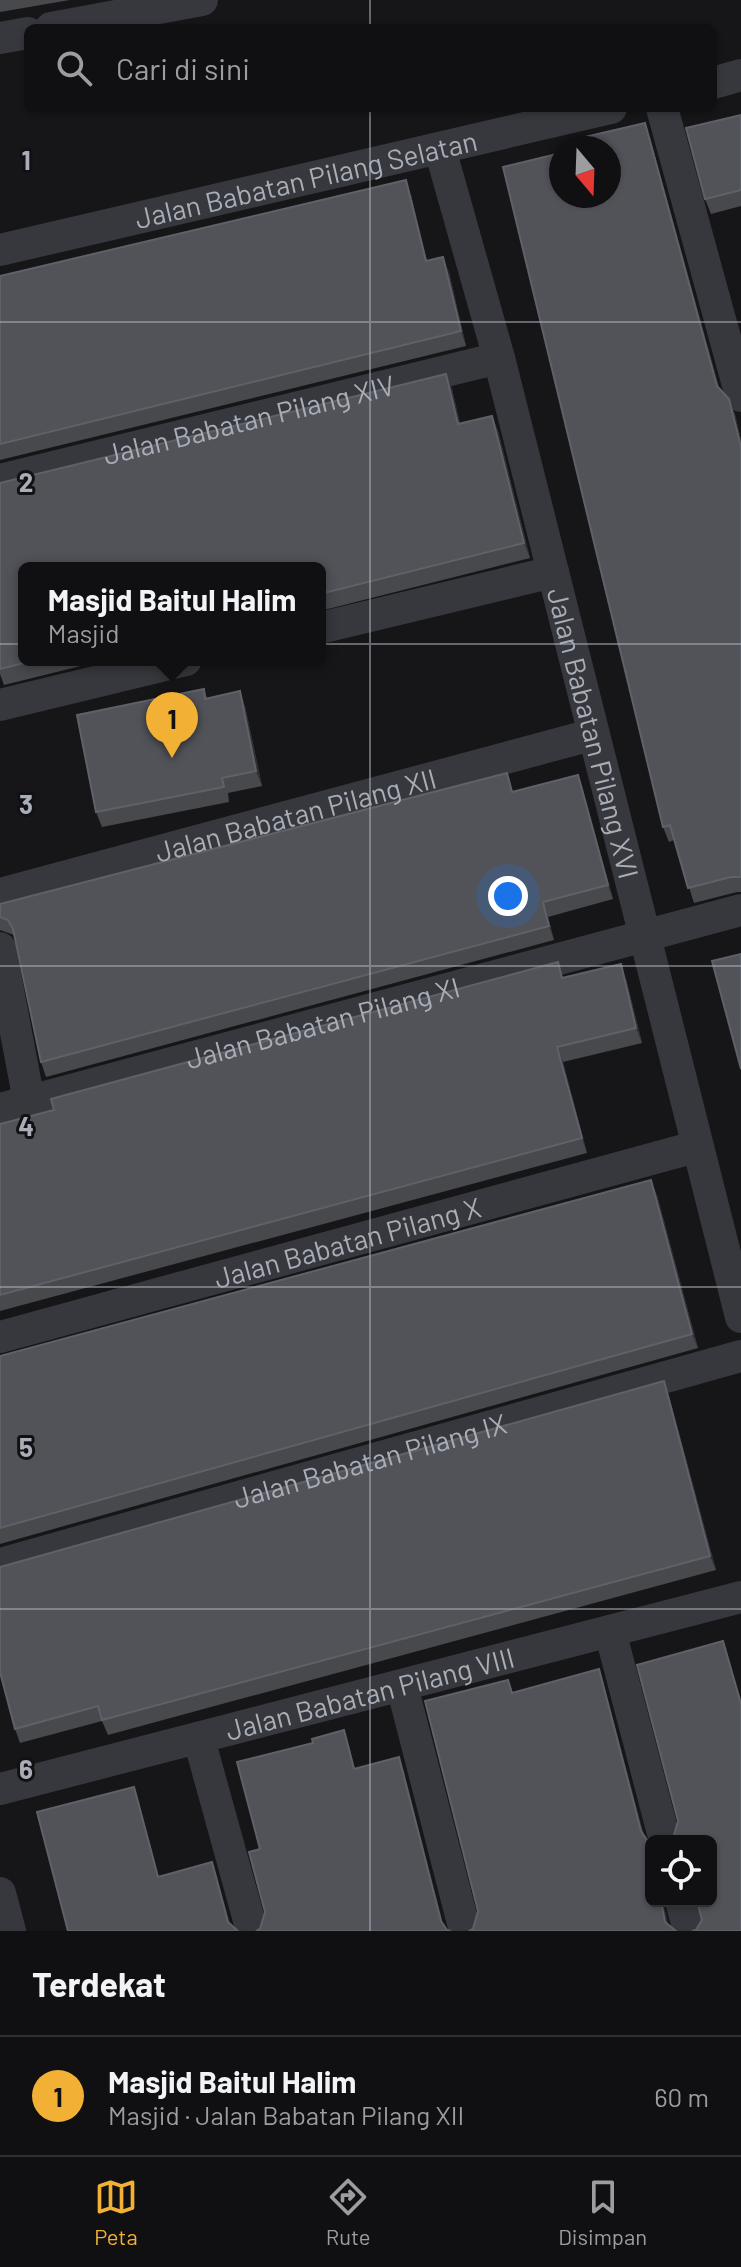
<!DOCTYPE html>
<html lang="id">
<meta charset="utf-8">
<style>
:root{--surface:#101012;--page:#1e1e20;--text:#f1f3f6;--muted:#9c9d9f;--line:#303032;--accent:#f2b134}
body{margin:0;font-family:Barlow,sans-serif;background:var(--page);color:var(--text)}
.controls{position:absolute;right:24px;bottom:24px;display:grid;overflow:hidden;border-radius:12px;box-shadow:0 2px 6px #0004}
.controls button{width:72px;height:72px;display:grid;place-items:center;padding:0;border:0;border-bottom:2px solid var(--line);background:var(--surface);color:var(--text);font:40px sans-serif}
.compass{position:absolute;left:549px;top:136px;width:72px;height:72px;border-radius:50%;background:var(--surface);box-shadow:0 2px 6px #0004;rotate:161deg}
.you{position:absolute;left:508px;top:896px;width:28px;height:28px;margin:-20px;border:6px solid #fff;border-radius:50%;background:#1a73e8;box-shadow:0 0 0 12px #1a73e833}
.badge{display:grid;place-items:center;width:52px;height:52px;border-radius:50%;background:var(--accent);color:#111;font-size:26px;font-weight:700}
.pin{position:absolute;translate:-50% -66px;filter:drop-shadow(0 2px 4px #0008)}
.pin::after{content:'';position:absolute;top:42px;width:28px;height:24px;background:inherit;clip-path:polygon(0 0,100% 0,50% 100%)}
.popup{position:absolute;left:18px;top:562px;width:308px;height:104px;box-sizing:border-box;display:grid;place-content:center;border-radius:12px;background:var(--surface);filter:drop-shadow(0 2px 6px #0005);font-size:26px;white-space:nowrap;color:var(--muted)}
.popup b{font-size:30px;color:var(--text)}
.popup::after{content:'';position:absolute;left:50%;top:100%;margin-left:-16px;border:16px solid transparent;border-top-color:var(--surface)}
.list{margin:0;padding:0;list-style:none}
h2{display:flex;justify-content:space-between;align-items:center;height:104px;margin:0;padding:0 32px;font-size:34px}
h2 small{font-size:26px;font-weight:400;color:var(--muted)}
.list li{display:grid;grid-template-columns:52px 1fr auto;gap:24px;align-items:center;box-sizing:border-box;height:120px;padding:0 32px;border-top:2px solid var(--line)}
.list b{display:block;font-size:30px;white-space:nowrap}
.list p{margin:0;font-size:26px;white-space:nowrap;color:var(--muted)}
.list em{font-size:26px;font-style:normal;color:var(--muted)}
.icon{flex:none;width:44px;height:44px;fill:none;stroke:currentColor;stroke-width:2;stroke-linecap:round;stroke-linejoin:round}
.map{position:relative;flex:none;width:741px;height:1931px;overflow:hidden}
.search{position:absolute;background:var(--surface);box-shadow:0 2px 6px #0004;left:24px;right:24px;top:24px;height:88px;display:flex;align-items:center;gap:20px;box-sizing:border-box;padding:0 28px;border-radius:12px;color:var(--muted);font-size:30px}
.sheet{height:224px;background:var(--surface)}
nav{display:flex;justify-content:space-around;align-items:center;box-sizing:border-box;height:112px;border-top:2px solid var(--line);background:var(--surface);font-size:22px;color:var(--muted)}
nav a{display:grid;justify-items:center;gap:4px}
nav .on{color:var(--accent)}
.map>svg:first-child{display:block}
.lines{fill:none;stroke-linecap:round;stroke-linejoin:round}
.street{stroke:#37383d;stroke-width:32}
.wall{fill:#47494d}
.shaded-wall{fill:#2f3033}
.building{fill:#525359;stroke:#5f6168;stroke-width:2}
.grid{fill:none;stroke:#a8adb8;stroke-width:2;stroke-opacity:0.55}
.labels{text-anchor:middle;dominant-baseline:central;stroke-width:6;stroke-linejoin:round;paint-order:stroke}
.street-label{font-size:28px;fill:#a8adb8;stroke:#111113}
.grid-label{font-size:26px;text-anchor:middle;font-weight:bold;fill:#a8adb8;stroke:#111113;stroke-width:6;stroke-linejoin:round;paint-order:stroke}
</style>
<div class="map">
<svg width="741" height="1931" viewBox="0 0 741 1931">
<rect width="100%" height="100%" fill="#161618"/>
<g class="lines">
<!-- street -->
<g class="street">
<path d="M 51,28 L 202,0"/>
<path d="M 0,38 L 28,33"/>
<path d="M 713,83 L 741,75"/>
<path d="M 662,108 L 741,396"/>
<path id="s1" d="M 440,149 L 499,358 L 741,1317"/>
<path id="s2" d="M 0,250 L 611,108"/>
<path id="s3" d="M 0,480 L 499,358"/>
<path d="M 320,628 L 553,572"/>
<path d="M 0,705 L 186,660"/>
<path id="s4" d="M 0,894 L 591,735"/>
<path d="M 0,948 L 29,1101"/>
<path id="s5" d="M 0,1109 L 741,910"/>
<path id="s6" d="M 0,1337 L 695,1147"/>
<path id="s7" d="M 0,1564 L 741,1356"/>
<path d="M 610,1631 L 665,1841"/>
<path d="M 402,1686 L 465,1931"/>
<path d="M 199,1739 L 252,1931"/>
<path id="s8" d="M 0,1789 L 741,1597"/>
<path d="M 0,1893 L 10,1931"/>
<path d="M 681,1901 L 689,1931"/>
</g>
</g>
<!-- wall -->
<path class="wall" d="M 0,0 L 70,0 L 0,12 Z
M 741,115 L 741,206 L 711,214 L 705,199 Z
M 650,138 L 719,388 L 735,414 L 741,440 L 741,892 L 737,892 L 694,903 L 674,840 L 669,842 L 663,827 Z
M 411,195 L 427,261 L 449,272 L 466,346 L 0,460 L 0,276 Z
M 446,374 L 452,389 L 460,424 L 492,416 L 498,431 L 530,558 L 320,611 L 320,568 L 24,660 L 105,660 L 4,685 L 0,674 L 0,483 Z
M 204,689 L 207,698 L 245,706 L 262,786 L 228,793 L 229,802 L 102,827 L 96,812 Z
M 578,775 L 583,790 L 613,899 L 548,917 L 554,940 L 46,1077 L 41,1062 L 14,935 L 0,930 L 0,904 L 513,792 Z
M 564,978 L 626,979 L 642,1043 L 563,1062 L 587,1153 L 0,1311 L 0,1124 Z
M 657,1195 L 698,1348 L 0,1544 L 0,1356 Z
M 669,1396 L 716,1570 L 108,1735 L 102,1721 L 20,1743 L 15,1729 Z"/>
<!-- shaded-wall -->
<path class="shaded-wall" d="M 645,123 L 650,138 L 723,401 L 717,386 Z
M 406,180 L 411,195 L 431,277 L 426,261 Z
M 443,257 L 449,272 L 466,346 L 461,331 Z
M 446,374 L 452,389 L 464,439 L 458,424 Z
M 729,399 L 735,414 L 741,440 L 741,447 Z
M 492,416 L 498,431 L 530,558 L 524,543 Z
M 240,691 L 245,706 L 262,786 L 256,771 Z
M 578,775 L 583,790 L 613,899 L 608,885 Z
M 543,902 L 548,917 L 554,940 L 549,926 Z
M 621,964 L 626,979 L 642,1043 L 636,1028 Z
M 557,1047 L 563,1062 L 587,1153 L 582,1138 Z
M 651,1180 L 657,1195 L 698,1348 L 692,1334 Z
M 664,1381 L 669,1396 L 716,1570 L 710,1556 Z
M 723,1641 L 741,1699 L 741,1704 Z
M 599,1669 L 604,1685 L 647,1846 L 641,1831 Z
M 344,1730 L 349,1745 L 359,1784 L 354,1769 Z
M 399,1757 L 404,1772 L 445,1931 L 441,1921 Z
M 134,1787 L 139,1802 L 163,1892 L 158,1877 Z
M 212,1862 L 217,1877 L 232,1931 L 228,1922 Z
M 661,1901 L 663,1901 L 670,1931 L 665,1922 Z"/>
<!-- building -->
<path class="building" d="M 741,115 L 741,190 L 705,199 L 686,128 Z
M 645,123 L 717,386 L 729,399 L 741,447 L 741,877 L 731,877 L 688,888 L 670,825 L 663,827 L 503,167 L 561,153 L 561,196 L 609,196 L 609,148 L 580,148 L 587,146 L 585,137 Z
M 406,180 L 426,261 L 443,257 L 461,331 L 0,444 L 0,276 Z
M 446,374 L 458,424 L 492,416 L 524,543 L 320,594 L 320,568 L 24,568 L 24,660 L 36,660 L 0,669 L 0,483 Z
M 204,689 L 205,699 L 240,691 L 256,771 L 222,778 L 224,787 L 96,812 L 77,715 Z
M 507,773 L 512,792 L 578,775 L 608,885 L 543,902 L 549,926 L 41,1062 L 13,929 L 8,920 L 0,917 L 0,904 Z
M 741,954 L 741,1069 L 712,961 Z
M 558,962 L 562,978 L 621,964 L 636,1028 L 557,1047 L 582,1138 L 0,1295 L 0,1124 L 54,1110 L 51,1099 Z
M 651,1180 L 692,1334 L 0,1528 L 0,1356 Z
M 664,1381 L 710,1556 L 102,1720 L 98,1706 L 15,1729 L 0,1672 L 0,1567 Z
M 723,1641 L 741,1704 L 741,1931 L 692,1931 L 696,1930 L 702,1920 L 697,1901 L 711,1901 L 711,1841 L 669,1841 L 673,1839 L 678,1821 L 637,1665 Z
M 599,1669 L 641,1831 L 647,1840 L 651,1841 L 651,1901 L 661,1901 L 665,1922 L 676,1931 L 469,1931 L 473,1929 L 478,1911 L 425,1701 L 508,1680 L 512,1693 Z
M 344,1730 L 354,1769 L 399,1757 L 441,1921 L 447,1930 L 451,1931 L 256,1931 L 260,1929 L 265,1912 L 249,1852 L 260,1849 L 237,1762 L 313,1743 L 312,1739 Z
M 134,1787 L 158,1877 L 212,1862 L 228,1922 L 238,1931 L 68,1931 L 37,1812 Z"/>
<!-- grid -->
<path class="grid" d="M 370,0 L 370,28M 370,108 L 370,1931M 0,322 L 741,322M 0,644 L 741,644M 0,966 L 741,966M 0,1287 L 741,1287M 0,1609 L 741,1609"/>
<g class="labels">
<!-- street labels -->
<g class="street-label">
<text stroke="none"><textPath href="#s2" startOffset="314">Jalan Babatan Pilang Selatan</textPath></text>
<text stroke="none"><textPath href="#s3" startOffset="256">Jalan Babatan Pilang XIV</textPath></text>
<text stroke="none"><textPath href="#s1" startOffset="604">Jalan Babatan Pilang XVI</textPath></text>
<text stroke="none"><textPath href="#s4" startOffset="306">Jalan Babatan Pilang XII</textPath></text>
<text stroke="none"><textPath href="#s5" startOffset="334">Jalan Babatan Pilang XI</textPath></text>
<text stroke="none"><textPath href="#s6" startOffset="360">Jalan Babatan Pilang X</textPath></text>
<text stroke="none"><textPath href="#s7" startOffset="384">Jalan Babatan Pilang IX</textPath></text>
<text stroke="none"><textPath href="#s8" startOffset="382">Jalan Babatan Pilang VIII</textPath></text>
</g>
</g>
<g class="grid-label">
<text x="26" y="170">1</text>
<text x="26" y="492">2</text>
<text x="26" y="814">3</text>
<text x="26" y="1136">4</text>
<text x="26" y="1457">5</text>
<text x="26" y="1779">6</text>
</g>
</svg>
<div class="controls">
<button><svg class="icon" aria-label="locate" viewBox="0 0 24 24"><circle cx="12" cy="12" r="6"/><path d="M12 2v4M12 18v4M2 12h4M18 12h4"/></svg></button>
</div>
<svg class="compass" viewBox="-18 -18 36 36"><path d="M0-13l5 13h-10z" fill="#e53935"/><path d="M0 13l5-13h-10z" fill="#9c9d9f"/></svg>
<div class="you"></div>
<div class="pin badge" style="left:172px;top:758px">1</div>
<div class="popup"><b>Masjid Baitul Halim</b>Masjid</div>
<div class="search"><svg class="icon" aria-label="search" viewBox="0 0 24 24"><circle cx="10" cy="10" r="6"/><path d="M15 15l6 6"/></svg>Cari di sini</div>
</div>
<section class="sheet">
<h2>Terdekat<small></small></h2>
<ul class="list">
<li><span class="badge">1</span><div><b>Masjid Baitul Halim</b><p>Masjid · Jalan Babatan Pilang XII</p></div><em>60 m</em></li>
</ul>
</section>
<nav>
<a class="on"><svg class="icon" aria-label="map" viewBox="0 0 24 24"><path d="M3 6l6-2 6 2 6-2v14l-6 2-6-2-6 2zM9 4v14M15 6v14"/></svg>Peta</a>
<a><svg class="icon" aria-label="directions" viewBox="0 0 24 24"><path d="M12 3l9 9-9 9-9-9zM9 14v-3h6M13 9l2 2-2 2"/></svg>Rute</a>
<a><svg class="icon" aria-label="saved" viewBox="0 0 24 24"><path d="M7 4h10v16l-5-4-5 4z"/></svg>Disimpan</a>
</nav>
